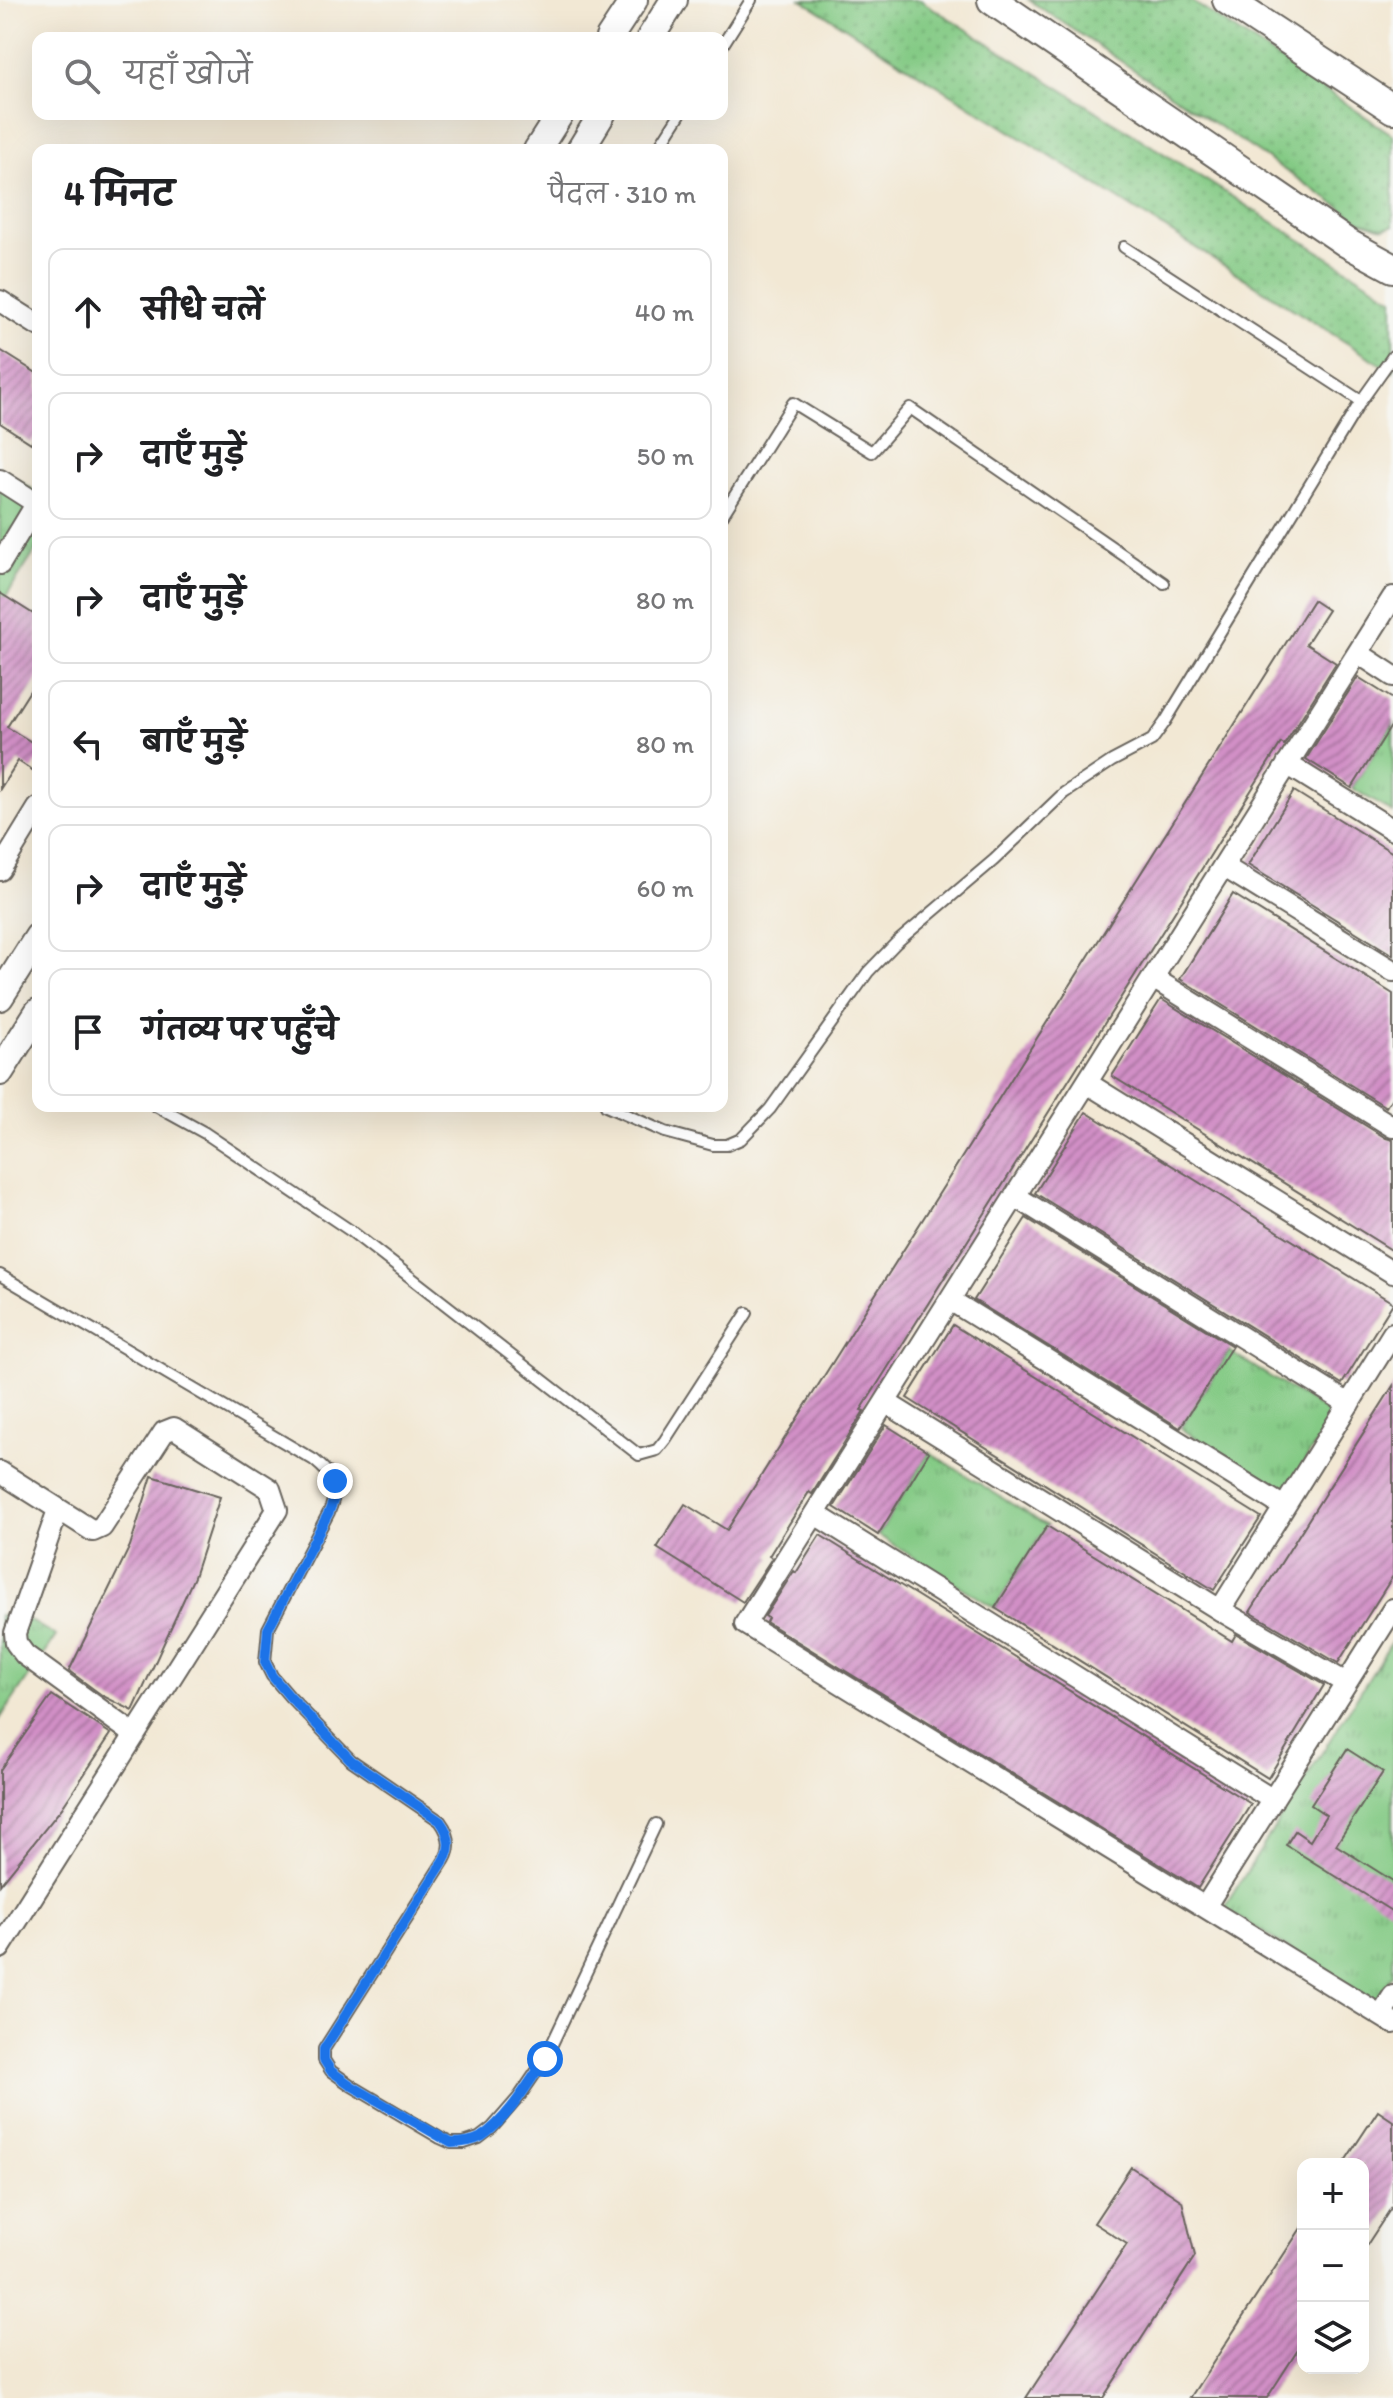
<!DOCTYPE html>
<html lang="hi">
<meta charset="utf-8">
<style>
:root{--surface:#fff;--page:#f2f2f2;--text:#202124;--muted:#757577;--line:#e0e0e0}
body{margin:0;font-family:Itim,"Playpen Sans Deva",sans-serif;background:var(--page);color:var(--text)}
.controls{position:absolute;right:24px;bottom:24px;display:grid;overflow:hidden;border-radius:16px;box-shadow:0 8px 32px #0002}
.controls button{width:72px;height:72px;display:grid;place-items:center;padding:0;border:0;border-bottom:2px solid var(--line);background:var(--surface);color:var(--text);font:40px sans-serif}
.stop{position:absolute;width:24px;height:24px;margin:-18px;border:6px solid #1a73e8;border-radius:50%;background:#fff}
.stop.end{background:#1a73e8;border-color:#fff;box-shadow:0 2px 8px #0008}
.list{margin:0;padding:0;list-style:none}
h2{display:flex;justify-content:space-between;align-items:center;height:104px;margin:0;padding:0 32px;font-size:34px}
h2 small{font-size:26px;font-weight:400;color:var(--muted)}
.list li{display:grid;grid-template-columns:52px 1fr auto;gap:24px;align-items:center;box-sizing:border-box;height:128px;margin:0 16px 16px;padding:0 16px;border:2px solid var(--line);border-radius:16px}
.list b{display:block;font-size:30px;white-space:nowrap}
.list em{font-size:26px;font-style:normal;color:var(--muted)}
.icon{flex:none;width:44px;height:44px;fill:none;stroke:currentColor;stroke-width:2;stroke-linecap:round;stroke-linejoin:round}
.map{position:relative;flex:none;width:1393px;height:2398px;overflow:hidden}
.search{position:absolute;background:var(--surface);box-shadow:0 8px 32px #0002;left:32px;top:32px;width:696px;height:88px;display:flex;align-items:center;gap:20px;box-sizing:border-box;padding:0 28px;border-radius:16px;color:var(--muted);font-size:30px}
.panel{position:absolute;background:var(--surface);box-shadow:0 8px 32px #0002;left:32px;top:144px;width:696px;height:968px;border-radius:16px}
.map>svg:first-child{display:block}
.grass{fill:url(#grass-dots);stroke:#507350;stroke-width:2}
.park{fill:url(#park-tufts);stroke:#507350;stroke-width:2}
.building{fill:url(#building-hatch)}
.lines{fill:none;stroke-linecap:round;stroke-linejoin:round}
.service-casing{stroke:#67635c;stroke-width:14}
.minor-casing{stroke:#67635c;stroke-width:24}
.tertiary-casing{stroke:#67635c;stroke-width:30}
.secondary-casing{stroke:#67635c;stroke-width:32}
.service{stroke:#fff;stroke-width:10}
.minor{stroke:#fff;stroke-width:20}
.tertiary{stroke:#fff;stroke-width:26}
.secondary{stroke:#fff;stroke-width:28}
.route{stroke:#1a73e8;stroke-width:10}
</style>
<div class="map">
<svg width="1393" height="2398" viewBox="0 0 1393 2398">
<defs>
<pattern id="grass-dots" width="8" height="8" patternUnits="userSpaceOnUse" patternTransform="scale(2)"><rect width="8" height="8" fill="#84ca85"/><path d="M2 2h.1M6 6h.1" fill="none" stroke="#71ad72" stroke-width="1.8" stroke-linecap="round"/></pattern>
<pattern id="park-tufts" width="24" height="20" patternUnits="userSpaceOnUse" patternTransform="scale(2)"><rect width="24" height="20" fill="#84ca85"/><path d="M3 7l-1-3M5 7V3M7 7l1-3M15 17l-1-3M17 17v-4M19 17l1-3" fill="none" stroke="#71ad72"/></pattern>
<pattern id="building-hatch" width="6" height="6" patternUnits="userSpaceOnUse" patternTransform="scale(2)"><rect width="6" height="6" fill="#d18fc6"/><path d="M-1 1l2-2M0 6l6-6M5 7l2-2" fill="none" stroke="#a974a0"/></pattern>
</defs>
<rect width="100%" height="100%" fill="#f6f6f2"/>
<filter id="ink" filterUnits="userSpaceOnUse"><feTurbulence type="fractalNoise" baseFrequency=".0125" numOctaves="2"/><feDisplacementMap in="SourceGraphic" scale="16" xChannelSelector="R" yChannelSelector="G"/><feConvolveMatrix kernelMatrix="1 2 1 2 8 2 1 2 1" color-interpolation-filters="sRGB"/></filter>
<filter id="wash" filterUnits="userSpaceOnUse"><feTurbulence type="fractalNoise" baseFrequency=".006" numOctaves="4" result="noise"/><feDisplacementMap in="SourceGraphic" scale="32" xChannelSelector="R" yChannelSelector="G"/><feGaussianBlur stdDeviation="1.8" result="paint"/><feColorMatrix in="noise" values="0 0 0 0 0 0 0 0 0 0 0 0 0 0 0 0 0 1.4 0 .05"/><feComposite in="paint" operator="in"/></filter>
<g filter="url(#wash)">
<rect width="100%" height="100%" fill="#f2e8d4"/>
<!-- grass -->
<path class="grass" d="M 802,0 L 920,0 L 1393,298 L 1393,372 Z
M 1029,0 L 1190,0 L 1393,135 L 1393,226 L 1383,228 L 1361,221 Z"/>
<!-- park -->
<path class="park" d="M 0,468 L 38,493 L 38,547 L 0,606 Z
M 1393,723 L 1393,813 L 1352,788 Z
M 1229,1351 L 1333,1416 L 1285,1493 L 1180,1428 Z
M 929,1452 L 1047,1526 L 995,1608 L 878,1535 Z
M 0,1615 L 24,1617 L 56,1636 L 0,1719 Z
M 1393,1640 L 1393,1974 L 1375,2003 L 1224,1908 Z"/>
<g id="blocks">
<!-- building -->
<path class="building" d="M 0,350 L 38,374 L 38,432 L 31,443 L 0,423 Z
M 0,593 L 38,617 L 38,678 L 7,727 L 38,746 L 38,760 L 32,770 L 18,761 L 0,789 Z
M 1313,600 L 1328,610 L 1306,644 L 1336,663 L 1284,745 L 1281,743 L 863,1407 L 861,1410 L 864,1411 L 812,1494 L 809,1492 L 769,1556 L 772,1558 L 743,1602 L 657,1548 L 685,1504 L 727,1530 Z
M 1358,677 L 1393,699 L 1393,723 L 1352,788 L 1306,759 Z
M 1294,791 L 1393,853 L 1393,955 L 1248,865 Z
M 1233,894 L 1393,994 L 1393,1096 L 1386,1107 L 1180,979 Z
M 1161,999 L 1386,1138 L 1393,1140 L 1393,1251 L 1112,1076 Z
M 1086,1112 L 1393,1303 L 1342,1384 L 1035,1193 Z
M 1026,1218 L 1232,1346 L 1180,1428 L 974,1300 Z
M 953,1325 L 1261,1517 L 1214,1590 L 907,1398 Z
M 1393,1386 L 1393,1576 L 1338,1663 L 1250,1612 Z
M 886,1425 L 929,1452 L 878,1535 L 834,1507 Z
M 152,1476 L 220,1497 L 194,1577 L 133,1711 L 103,1696 L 69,1671 L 130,1546 Z
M 1047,1526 L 1232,1641 L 1236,1634 L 1324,1685 L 1268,1778 L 995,1608 Z
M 820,1535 L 1251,1804 L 1198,1888 L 766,1622 L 768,1618 L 765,1616 L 794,1571 L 796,1573 Z
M 52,1695 L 111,1734 L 62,1808 L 0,1885 L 0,1770 Z
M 1347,1749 L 1383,1772 L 1336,1845 L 1393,1881 L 1393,1912 L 1286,1845 L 1295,1831 L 1310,1841 L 1326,1815 L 1311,1805 Z
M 1378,2111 L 1393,2121 L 1393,2205 L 1363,2251 L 1363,2164 L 1343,2164 Z
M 1131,2167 L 1182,2201 L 1195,2256 L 1103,2398 L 1026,2398 L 1127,2244 L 1094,2223 Z
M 1303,2225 L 1303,2342 L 1267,2398 L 1190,2398 Z"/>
</g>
</g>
<g filter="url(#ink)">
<use href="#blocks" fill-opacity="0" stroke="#67635c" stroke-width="2"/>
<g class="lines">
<!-- service casing -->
<g class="service-casing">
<path id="service" d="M 722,46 L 751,0
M 657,150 L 680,114
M 1124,247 L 1361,401
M 722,516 L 793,403 L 872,452 L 910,408 L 1164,583
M 156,1106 L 205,1133 L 351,1231 L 639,1455 L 657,1450 L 665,1440 L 747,1313
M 606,1106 L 665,1132 L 713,1145 L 727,1145 L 741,1139 L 770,1109 L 868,972 L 896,943 L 994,860 L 1064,793 L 1112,761 L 1152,740 L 1165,722 L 1361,401 L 1393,356
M 0,1275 L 314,1460 C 335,1477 340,1486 329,1512 L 268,1629 L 265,1662 L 272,1676 L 290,1697 L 351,1760 L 440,1821 C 449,1833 452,1846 445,1859 L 324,2049 L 324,2060 L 331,2071 L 352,2086 L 440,2138 L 451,2143 L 464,2143 L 479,2138 L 492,2128 L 519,2097 L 545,2059 L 656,1824"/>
</g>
<!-- minor casing -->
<g class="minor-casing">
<path id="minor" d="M 0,301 L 38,325
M 0,480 L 36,503
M 0,564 L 38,501
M 1393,597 L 745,1624 L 1393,2023
M 1358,653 L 1393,676
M 1287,764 L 1393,830
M 1223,866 L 1393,971
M 0,870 L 38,808
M 1153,978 L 1393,1127
M 1087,1083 L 1393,1273
M 1015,1196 L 1349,1404
M 950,1300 L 1284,1507
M 885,1402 L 1220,1610
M 0,1472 L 93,1531 L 102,1527 L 164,1432 L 174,1428 L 270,1489 L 277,1510 L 0,1948
M 58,1510 L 15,1633 L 16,1643 L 25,1655 L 135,1735
M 815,1514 L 1273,1800
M 1346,1683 L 1220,1610 L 1393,1333
M 1205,1907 L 1393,1609
M 1381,2015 L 1393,1996"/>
</g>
<!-- tertiary casing -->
<g class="tertiary-casing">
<path id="tertiary" d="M 609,38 L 634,0
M 650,38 L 674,0
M 537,150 L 560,114
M 580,150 L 602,114
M 0,997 L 38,937
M 0,1072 L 38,1012"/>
</g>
<!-- secondary casing -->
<g class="secondary-casing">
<path id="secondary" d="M 992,0 L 1347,243 L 1393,268
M 1227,0 L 1393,109"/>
</g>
<!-- service -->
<use href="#service" class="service"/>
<!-- minor -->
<use href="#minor" class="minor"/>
<!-- tertiary -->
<use href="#tertiary" class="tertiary"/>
<!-- secondary -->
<use href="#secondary" class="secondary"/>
</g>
</g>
<g class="lines" filter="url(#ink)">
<!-- route -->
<path class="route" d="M 335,1481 L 335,1496 L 329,1512 L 268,1629 L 265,1662 L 272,1676 L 290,1697 L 351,1760 L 440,1821 C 449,1833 452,1846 445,1859 L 324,2049 L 324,2060 L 331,2071 L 352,2086 L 451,2143 C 461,2143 472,2142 481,2137 C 507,2120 528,2084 545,2059"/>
</g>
</svg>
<div class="controls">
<button>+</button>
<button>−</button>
<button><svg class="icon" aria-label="layers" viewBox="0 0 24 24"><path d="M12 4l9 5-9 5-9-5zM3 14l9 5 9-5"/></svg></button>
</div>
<div class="stop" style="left:545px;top:2059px"></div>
<div class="stop end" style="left:335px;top:1481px"></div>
<div class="search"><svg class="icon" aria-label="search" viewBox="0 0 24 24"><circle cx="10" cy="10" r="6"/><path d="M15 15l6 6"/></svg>यहाँ खोजें</div>
<section class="panel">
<h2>4 मिनट<small>पैदल · 310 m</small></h2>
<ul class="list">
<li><svg class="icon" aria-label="ahead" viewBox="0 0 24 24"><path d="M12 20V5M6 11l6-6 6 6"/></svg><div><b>सीधे चलें</b></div><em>40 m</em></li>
<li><svg class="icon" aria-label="right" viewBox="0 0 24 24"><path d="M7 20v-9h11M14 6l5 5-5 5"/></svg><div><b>दाएँ मुड़ें</b></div><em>50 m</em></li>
<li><svg class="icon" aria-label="right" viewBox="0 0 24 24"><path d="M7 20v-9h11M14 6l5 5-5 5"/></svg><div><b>दाएँ मुड़ें</b></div><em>80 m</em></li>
<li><svg class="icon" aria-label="left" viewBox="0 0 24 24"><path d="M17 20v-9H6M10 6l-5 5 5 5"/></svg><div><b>बाएँ मुड़ें</b></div><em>80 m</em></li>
<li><svg class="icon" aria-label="right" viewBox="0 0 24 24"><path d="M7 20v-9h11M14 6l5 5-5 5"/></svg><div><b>दाएँ मुड़ें</b></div><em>60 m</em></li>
<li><svg class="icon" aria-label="arrive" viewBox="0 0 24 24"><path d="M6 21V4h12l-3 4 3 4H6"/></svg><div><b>गंतव्य पर पहुँचे</b></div></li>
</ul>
</section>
</div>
